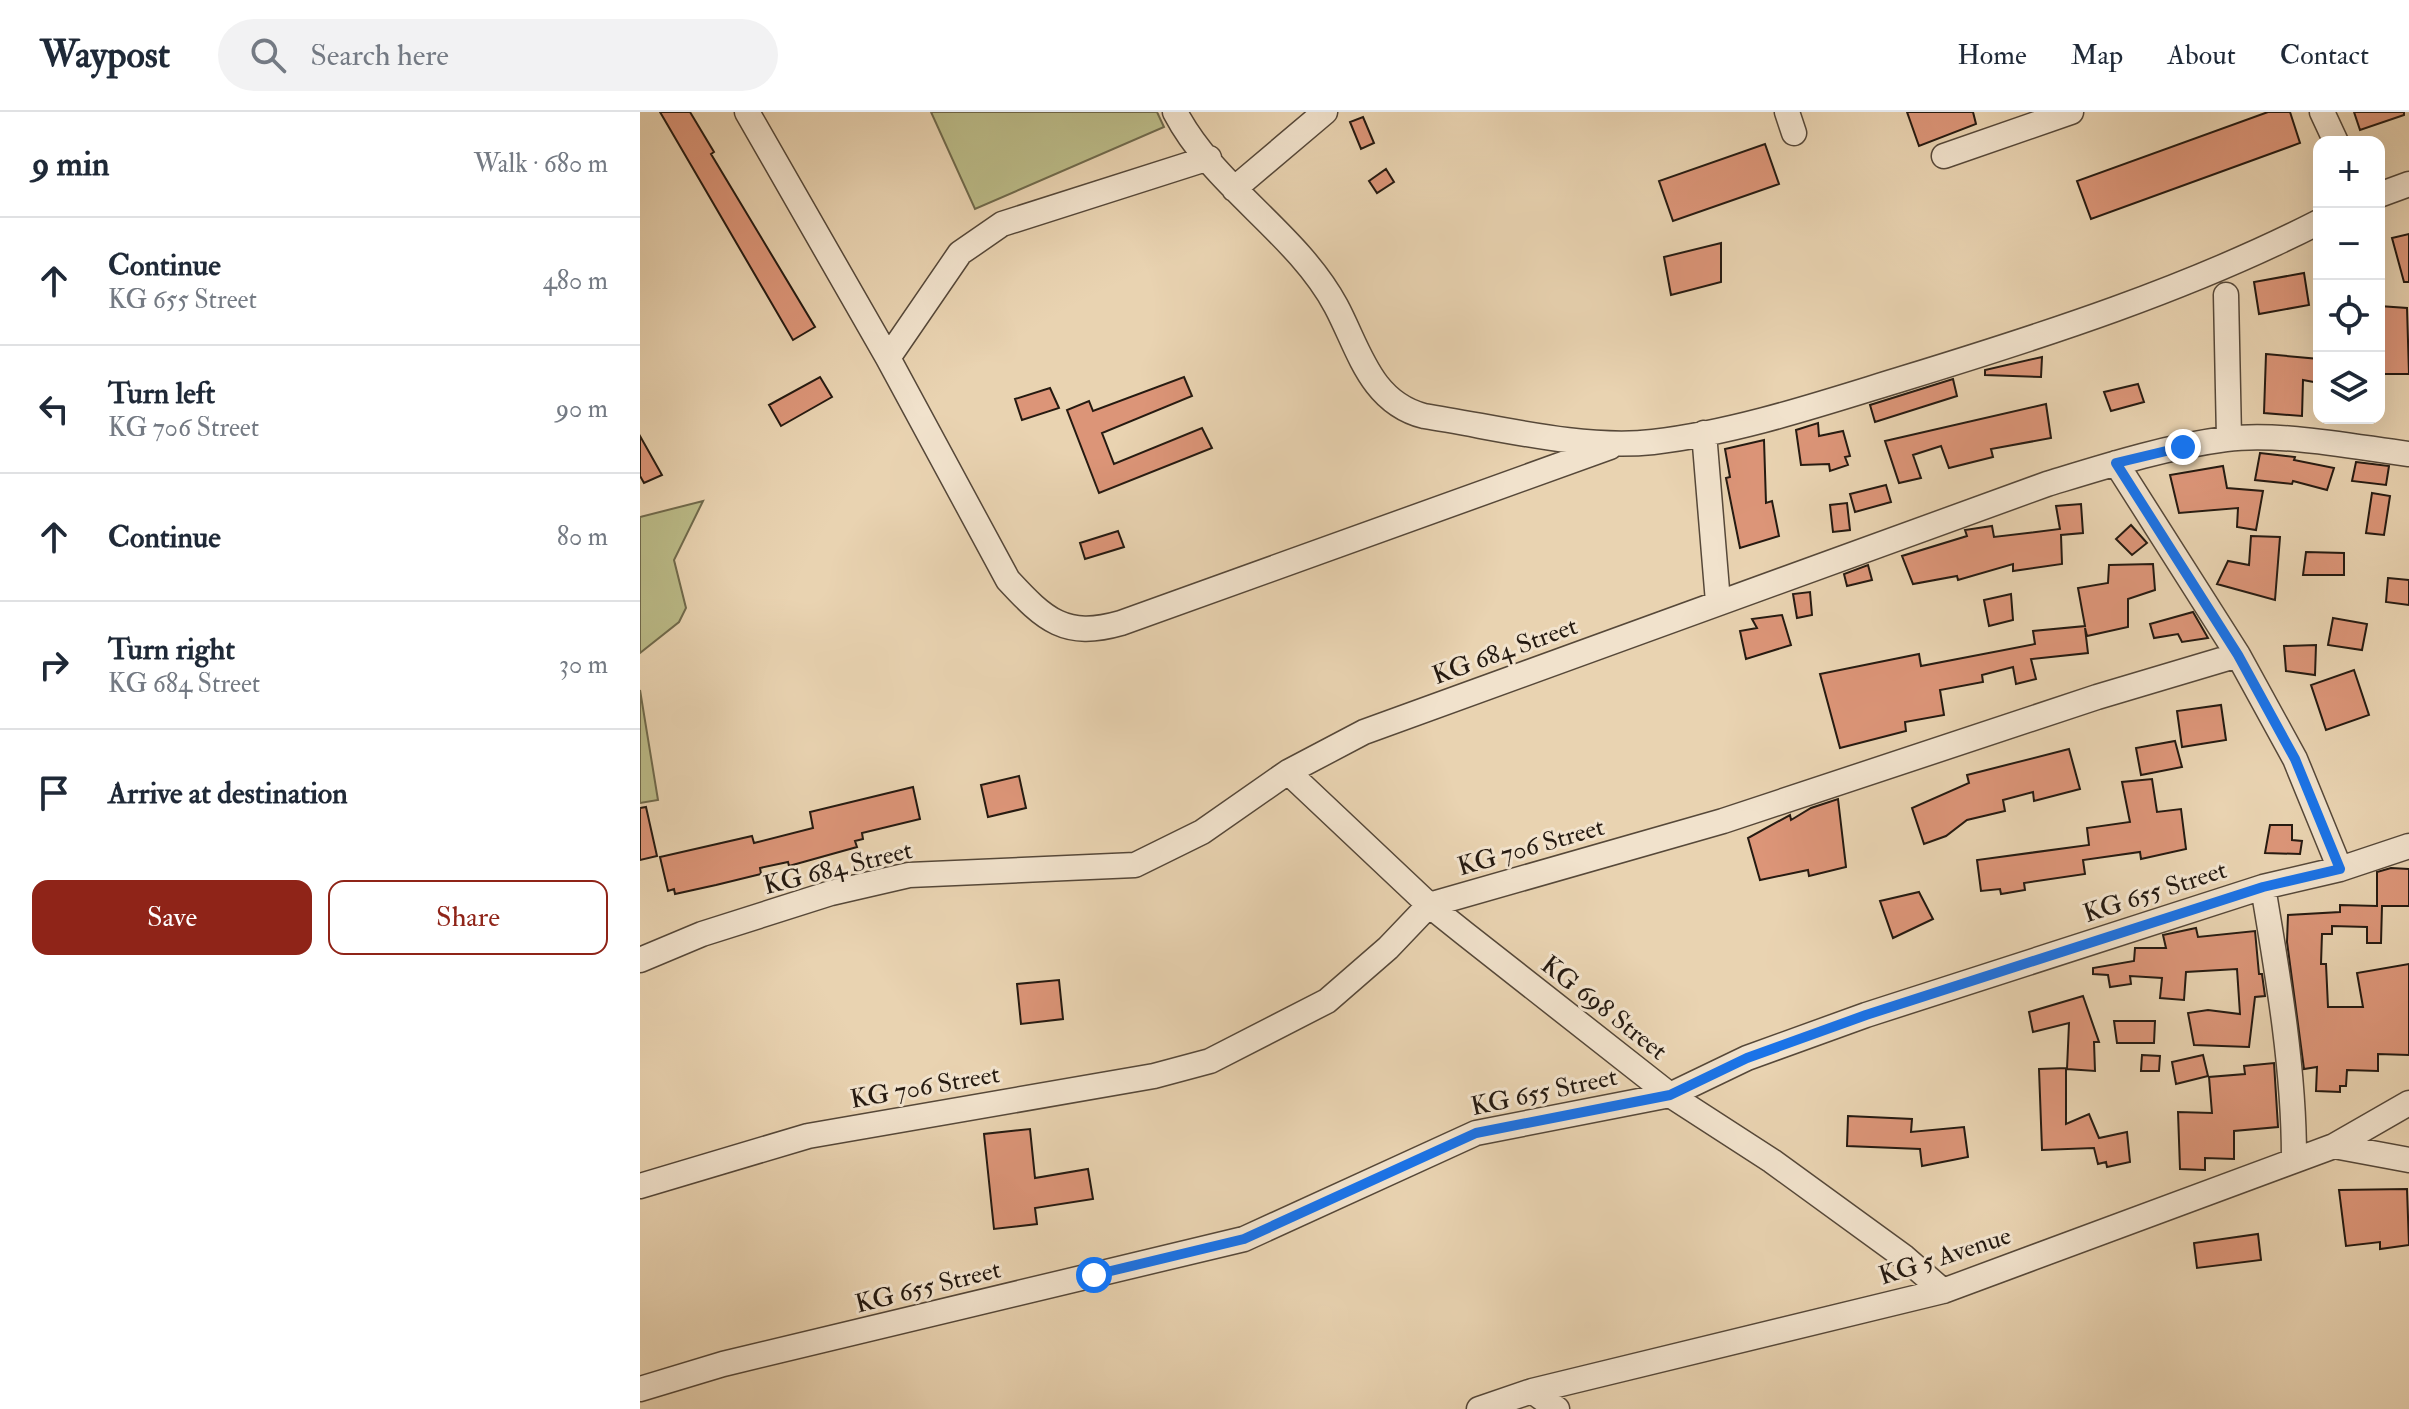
<!DOCTYPE html>
<meta charset="utf-8">
<style>
:root{--surface:#fff;--page:#f2f2f3;--text:#1f2937;--muted:#747a83;--line:#e0e1e3;--accent:#8f2418}
body{margin:0;font-family:"IM FELL Double Pica",serif;background:var(--page);color:var(--text)}
.controls{position:absolute;right:24px;top:24px;display:grid;overflow:hidden;border-radius:16px;box-shadow:0 8px 32px #0002}
.controls button{width:72px;height:72px;display:grid;place-items:center;padding:0;border:0;border-bottom:2px solid var(--line);background:var(--surface);color:var(--text);font:40px sans-serif}
.stop{position:absolute;width:24px;height:24px;margin:-18px;border:6px solid #1a73e8;border-radius:50%;background:#fff}
.stop.end{background:#1a73e8;border-color:#fff;box-shadow:0 2px 8px #0008}
.list{margin:0;padding:0;list-style:none}
h2{display:flex;justify-content:space-between;align-items:center;height:104px;margin:0;padding:0 32px;font-size:34px}
h2 small{font-size:26px;font-weight:400;color:var(--muted)}
.list li{display:grid;grid-template-columns:52px 1fr auto;gap:24px;align-items:center;box-sizing:border-box;height:128px;padding:0 32px;border-top:2px solid var(--line)}
.list b{display:block;font-size:30px;white-space:nowrap}
.list p{margin:0;font-size:26px;white-space:nowrap;color:var(--muted)}
.list em{font-size:26px;font-style:normal;color:var(--muted)}
.actions{display:flex;gap:16px;padding:24px 32px}
.actions a{flex:1;padding:18px 0;border:2px solid var(--accent);border-radius:16px;text-align:center;font-size:28px;color:var(--accent)}
.actions .main{background:var(--accent);color:#fff}
.icon{flex:none;width:44px;height:44px;fill:none;stroke:currentColor;stroke-width:2;stroke-linecap:round;stroke-linejoin:round}
.map{position:relative;flex:none;width:1769px;height:1297px;overflow:hidden}
header{display:flex;align-items:center;gap:48px;box-sizing:border-box;height:112px;padding:0 40px;background:var(--surface);border-bottom:2px solid var(--line)}
header strong{font-size:38px}
nav{display:flex;gap:44px;margin-inline-start:auto;font-size:28px}
.search{width:560px;height:72px;background:var(--page);display:flex;align-items:center;gap:20px;box-sizing:border-box;padding:0 28px;border-radius:44px;color:var(--muted);font-size:30px}
main{display:flex}
aside{flex:1;background:var(--surface)}
.map>svg:first-child{display:block}
.green{fill:#bb8;stroke:#706a4c;stroke-width:2}
.building{fill:#dc9578;stroke:#251a11;stroke-width:2}
.lines{fill:none;stroke-linecap:round;stroke-linejoin:round}
.minor-casing{stroke:#564839;stroke-width:27}
.minor{stroke:#f1e2cc;stroke-width:24}
.route{stroke:#1a73e8;stroke-width:10}
.labels{text-anchor:middle;dominant-baseline:central;stroke-width:6;stroke-linejoin:round;paint-order:stroke}
.street-label{font-size:26px;fill:#251a11;stroke:#f1e2cc}
</style>
<header>
<strong>Waypost</strong>
<div class="search"><svg class="icon" aria-label="search" viewBox="0 0 24 24"><circle cx="10" cy="10" r="6"/><path d="M15 15l6 6"/></svg>Search here</div>
<nav><a>Home</a><a>Map</a><a>About</a><a>Contact</a></nav>
</header>
<main>
<aside>
<h2>9 min<small>Walk · 680 m</small></h2>
<ul class="list">
<li><svg class="icon" aria-label="ahead" viewBox="0 0 24 24"><path d="M12 20V5M6 11l6-6 6 6"/></svg><div><b>Continue</b><p>KG 655 Street</p></div><em>480 m</em></li>
<li><svg class="icon" aria-label="left" viewBox="0 0 24 24"><path d="M17 20v-9H6M10 6l-5 5 5 5"/></svg><div><b>Turn left</b><p>KG 706 Street</p></div><em>90 m</em></li>
<li><svg class="icon" aria-label="ahead" viewBox="0 0 24 24"><path d="M12 20V5M6 11l6-6 6 6"/></svg><div><b>Continue</b></div><em>80 m</em></li>
<li><svg class="icon" aria-label="right" viewBox="0 0 24 24"><path d="M7 20v-9h11M14 6l5 5-5 5"/></svg><div><b>Turn right</b><p>KG 684 Street</p></div><em>30 m</em></li>
<li><svg class="icon" aria-label="arrive" viewBox="0 0 24 24"><path d="M6 21V4h12l-3 4 3 4H6"/></svg><div><b>Arrive at destination</b></div></li>
</ul>
<div class="actions"><a class="main">Save</a><a>Share</a></div>
</aside>
<div class="map">
<svg width="1769" height="1297" viewBox="0 0 1769 1297">
<rect width="100%" height="100%" fill="#e9d3b1"/>
<filter id="stains"><feTurbulence type="fractalNoise" baseFrequency=".0025" numOctaves="4"/><feColorMatrix values="0 0 0 0 .2 0 0 0 0 .09 0 0 0 0 .02 0 0 0 .5 -.17"/></filter>
<radialGradient id="worn" r=".72"><stop offset=".6" stop-color="#630" stop-opacity="0"/><stop offset="1" stop-color="#630" stop-opacity=".3"/></radialGradient>
<!-- green -->
<path class="green" d="M 291,0 L 517,0 L 524,15 L 335,97 Z
M 63,389 L 34,448 L 46,496 L 39,510 L 0,541 L 0,405 Z
M 0,578 L 18,688 L 0,691 Z"/>
<!-- building -->
<path class="building" d="M 20,0 L 50,0 L 74,40 L 71,42 L 175,215 L 153,228 Z
M 1267,0 L 1333,0 L 1336,12 L 1279,34 Z
M 1628,0 L 1650,0 L 1660,31 L 1451,107 L 1437,69 Z
M 1714,0 L 1764,0 L 1764,3 L 1720,18 Z
M 723,5 L 734,31 L 721,37 L 710,10 Z
M 1125,32 L 1139,72 L 1033,109 L 1019,69 Z
M 746,57 L 754,70 L 737,81 L 729,69 Z
M 1769,122 L 1769,170 L 1764,170 L 1752,126 Z
M 1081,131 L 1081,170 L 1031,183 L 1024,145 Z
M 1664,161 L 1669,193 L 1619,202 L 1614,170 Z
M 1739,194 L 1767,196 L 1769,262 L 1739,262 Z
M 1626,242 L 1679,247 L 1679,271 L 1663,268 L 1662,304 L 1624,301 Z
M 1402,245 L 1401,265 L 1345,263 L 1345,258 Z
M 180,265 L 192,285 L 141,314 L 129,293 Z
M 544,265 L 552,284 L 462,321 L 474,352 L 562,316 L 572,336 L 459,381 L 427,298 L 449,289 L 453,299 Z
M 1313,267 L 1317,284 L 1235,310 L 1230,293 Z
M 1498,272 L 1504,290 L 1471,299 L 1464,280 Z
M 410,276 L 419,296 L 382,308 L 375,287 Z
M 1406,292 L 1411,326 L 1351,337 L 1353,345 L 1309,356 L 1301,334 L 1273,343 L 1281,366 L 1259,371 L 1245,329 Z
M 1178,311 L 1179,324 L 1203,319 L 1210,344 L 1205,345 L 1208,353 L 1190,359 L 1189,352 L 1161,353 L 1156,318 Z
M 0,324 L 22,363 L 4,371 L 0,364 Z
M 1124,328 L 1126,391 L 1132,389 L 1139,424 L 1100,436 L 1086,366 L 1090,365 L 1085,337 Z
M 1620,341 L 1655,345 L 1654,348 L 1694,356 L 1687,378 L 1653,369 L 1652,372 L 1615,368 Z
M 1716,350 L 1749,354 L 1746,373 L 1712,369 Z
M 1583,354 L 1587,376 L 1623,379 L 1616,418 L 1597,415 L 1598,396 L 1539,401 L 1530,363 Z
M 1246,373 L 1251,390 L 1215,400 L 1210,382 Z
M 1732,381 L 1750,384 L 1744,423 L 1726,421 Z
M 1207,391 L 1210,418 L 1193,420 L 1190,393 Z
M 1441,392 L 1443,421 L 1421,423 L 1422,452 L 1373,459 L 1373,452 L 1318,468 L 1317,464 L 1273,472 L 1262,444 L 1327,424 L 1325,418 L 1352,414 L 1354,425 L 1420,417 L 1416,394 Z
M 1491,413 L 1507,431 L 1492,443 L 1476,427 Z
M 478,419 L 484,435 L 445,447 L 440,431 Z
M 1611,424 L 1640,425 L 1635,488 L 1577,472 L 1588,449 L 1609,453 Z
M 1666,440 L 1704,441 L 1704,463 L 1663,463 Z
M 1513,452 L 1515,478 L 1488,487 L 1488,515 L 1447,524 L 1445,516 L 1448,541 L 1391,547 L 1396,567 L 1376,572 L 1373,555 L 1342,563 L 1343,570 L 1300,578 L 1304,603 L 1265,610 L 1266,619 L 1200,636 L 1180,562 L 1279,542 L 1281,554 L 1395,532 L 1393,519 L 1445,514 L 1438,476 L 1468,471 L 1469,453 Z
M 1228,453 L 1232,468 L 1207,474 L 1204,462 Z
M 1748,466 L 1769,468 L 1769,493 L 1746,490 Z
M 1170,480 L 1172,503 L 1157,506 L 1153,482 Z
M 1371,482 L 1373,508 L 1349,514 L 1344,488 Z
M 1553,500 L 1568,526 L 1542,530 L 1538,522 L 1514,526 L 1510,512 Z
M 1142,503 L 1151,533 L 1106,547 L 1100,519 L 1117,516 L 1112,507 Z
M 1693,506 L 1727,512 L 1722,538 L 1688,533 Z
M 1676,533 L 1675,563 L 1646,559 L 1644,534 Z
M 1714,558 L 1729,603 L 1686,618 L 1671,573 Z
M 1581,593 L 1586,628 L 1542,635 L 1537,599 Z
M 1535,629 L 1542,655 L 1501,663 L 1496,636 Z
M 1429,637 L 1440,677 L 1394,689 L 1393,680 L 1363,688 L 1365,699 L 1327,708 L 1306,724 L 1284,732 L 1272,696 L 1329,671 L 1327,663 Z
M 379,664 L 386,696 L 348,705 L 341,673 Z
M 1512,667 L 1517,700 L 1541,697 L 1546,737 L 1501,747 L 1500,740 L 1443,748 L 1445,762 L 1384,771 L 1385,778 L 1361,782 L 1360,777 L 1341,779 L 1337,748 L 1449,733 L 1447,716 L 1490,710 L 1482,670 Z
M 273,675 L 280,707 L 222,721 L 223,727 L 215,729 L 217,735 L 149,754 L 148,750 L 120,756 L 121,762 L 76,773 L 35,782 L 34,777 L 28,779 L 20,745 L 112,724 L 114,731 L 173,716 L 170,700 Z
M 1198,687 L 1206,755 L 1169,764 L 1168,758 L 1120,768 L 1108,726 L 1150,703 L 1151,708 L 1171,696 Z
M 6,695 L 17,744 L 0,748 L 0,696 Z
M 1630,713 L 1652,713 L 1652,728 L 1662,729 L 1660,742 L 1625,741 Z
M 1751,756 L 1769,757 L 1769,794 L 1742,794 L 1741,831 L 1727,831 L 1727,815 L 1692,814 L 1692,822 L 1682,822 L 1681,852 L 1686,852 L 1688,895 L 1723,895 L 1717,861 L 1769,852 L 1769,943 L 1738,942 L 1738,959 L 1707,958 L 1706,974 L 1700,974 L 1700,980 L 1676,979 L 1677,955 L 1664,957 L 1647,830 L 1648,803 L 1700,800 L 1700,793 L 1737,794 L 1737,760 Z
M 1279,780 L 1293,807 L 1253,826 L 1240,789 Z
M 1556,816 L 1558,825 L 1615,819 L 1619,862 L 1622,862 L 1625,884 L 1615,885 L 1609,935 L 1554,933 L 1548,901 L 1568,898 L 1600,902 L 1597,857 L 1546,860 L 1544,888 L 1520,886 L 1522,866 L 1490,864 L 1491,872 L 1470,875 L 1468,863 L 1453,862 L 1453,856 L 1494,849 L 1495,836 L 1526,836 L 1523,823 Z
M 419,868 L 423,907 L 381,912 L 377,872 Z
M 1443,884 L 1459,930 L 1454,930 L 1455,959 L 1427,957 L 1429,911 L 1393,920 L 1389,900 Z
M 1474,909 L 1515,909 L 1514,931 L 1477,931 Z
M 1502,943 L 1520,944 L 1519,959 L 1501,959 Z
M 1563,943 L 1568,964 L 1536,972 L 1532,950 Z
M 1634,951 L 1638,1015 L 1594,1019 L 1594,1047 L 1565,1046 L 1565,1058 L 1540,1057 L 1538,1000 L 1572,1001 L 1569,965 L 1605,962 L 1604,954 Z
M 1426,956 L 1426,1012 L 1449,1002 L 1459,1026 L 1487,1020 L 1490,1050 L 1467,1055 L 1466,1050 L 1458,1052 L 1454,1036 L 1402,1038 L 1399,957 Z
M 1208,1004 L 1272,1007 L 1271,1020 L 1324,1015 L 1328,1045 L 1282,1054 L 1280,1037 L 1207,1034 Z
M 390,1017 L 395,1066 L 448,1057 L 453,1087 L 395,1096 L 397,1112 L 354,1117 L 344,1022 Z
M 1767,1077 L 1769,1133 L 1740,1137 L 1740,1130 L 1706,1134 L 1699,1078 Z
M 1618,1122 L 1621,1148 L 1557,1156 L 1554,1131 Z"/>
<g class="lines">
<!-- minor casing -->
<g class="minor-casing">
<path id="minor" d="M 107,0 L 248,246 L 368,468 C 405,508 425,527 481,511 L 970,335
M 535,0 C 574,75 656,120 696,194 C 719,237 730,290 784,304 C 856,315 941,338 1013,330 C 1098,320 1183,291 1265,266 C 1405,223 1548,177 1679,110
M 1147,0 L 1154,21
M 1682,0 L 1696,30
M 1304,44 L 1431,0
M 594,77 L 685,0
M 1739,83 L 1769,72
M 1586,183 L 1589,326
M 248,246 L 320,141 L 362,112 L 569,46
M 1064,321 L 1078,490
M 1476,351 L 1598,543
M 648,660 L 789,793 L 824,821 L 1030,983 L 1132,1049 L 1264,1145 L 1303,1179
M 1623,775 C 1638,864 1654,956 1654,1046
M 0,848 L 62,822 L 191,781 L 269,763 L 495,753 L 562,720 L 648,660 L 724,620 L 1407,372 C 1466,354 1525,335 1586,327 C 1640,320 1714,335 1769,342
M 1694,1034 L 1769,1048
M 0,1074 L 168,1024 L 514,964 L 570,949 L 687,889 L 748,836 L 789,793 L 1083,709 L 1457,585 L 1598,543 L 1655,647 L 1700,757
M 0,1277 L 83,1252 L 604,1127 L 836,1021 L 1030,983 L 1107,946 L 1226,903 L 1623,775 L 1700,757 L 1769,734
M 892,1279 L 917,1297
M 839,1297 L 892,1279 L 1303,1179 L 1694,1034 L 1769,991"/>
</g>
<!-- minor -->
<use href="#minor" class="minor"/>
</g>
<g class="lines">
<!-- route -->
<path class="route" d="M 454,1163 L 604,1127 L 836,1021 L 1030,983 L 1107,946 L 1226,903 L 1623,775 L 1700,757 L 1655,647 L 1598,543 L 1476,351 L 1543,335"/>
</g>
<g class="labels">
<!-- street labels -->
<g class="street-label">
<text transform="translate(865 539) rotate(-20)">KG 684 Street</text>
<text transform="translate(891 735) rotate(-16)">KG 706 Street</text>
<text transform="translate(198 756) rotate(-14)">KG 684 Street</text>
<text transform="translate(1515 780) rotate(-18)">KG 655 Street</text>
<text transform="translate(964 896) rotate(38)">KG 698 Street</text>
<text transform="translate(285 975) rotate(-10)">KG 706 Street</text>
<text transform="translate(904 980) rotate(-12)">KG 655 Street</text>
<text transform="translate(1305 1144) rotate(-18)">KG 5 Avenue</text>
<text transform="translate(288 1175) rotate(-14)">KG 655 Street</text>
</g>
</g>
<rect width="100%" height="100%" filter="url(#stains)"/>
<rect width="100%" height="100%" fill="url(#worn)"/>
</svg>
<div class="controls">
<button>+</button>
<button>−</button>
<button><svg class="icon" aria-label="locate" viewBox="0 0 24 24"><circle cx="12" cy="12" r="6"/><path d="M12 2v4M12 18v4M2 12h4M18 12h4"/></svg></button>
<button><svg class="icon" aria-label="layers" viewBox="0 0 24 24"><path d="M12 4l9 5-9 5-9-5zM3 14l9 5 9-5"/></svg></button>
</div>
<div class="stop" style="left:454px;top:1163px"></div>
<div class="stop end" style="left:1543px;top:335px"></div>
</div>
</main>
